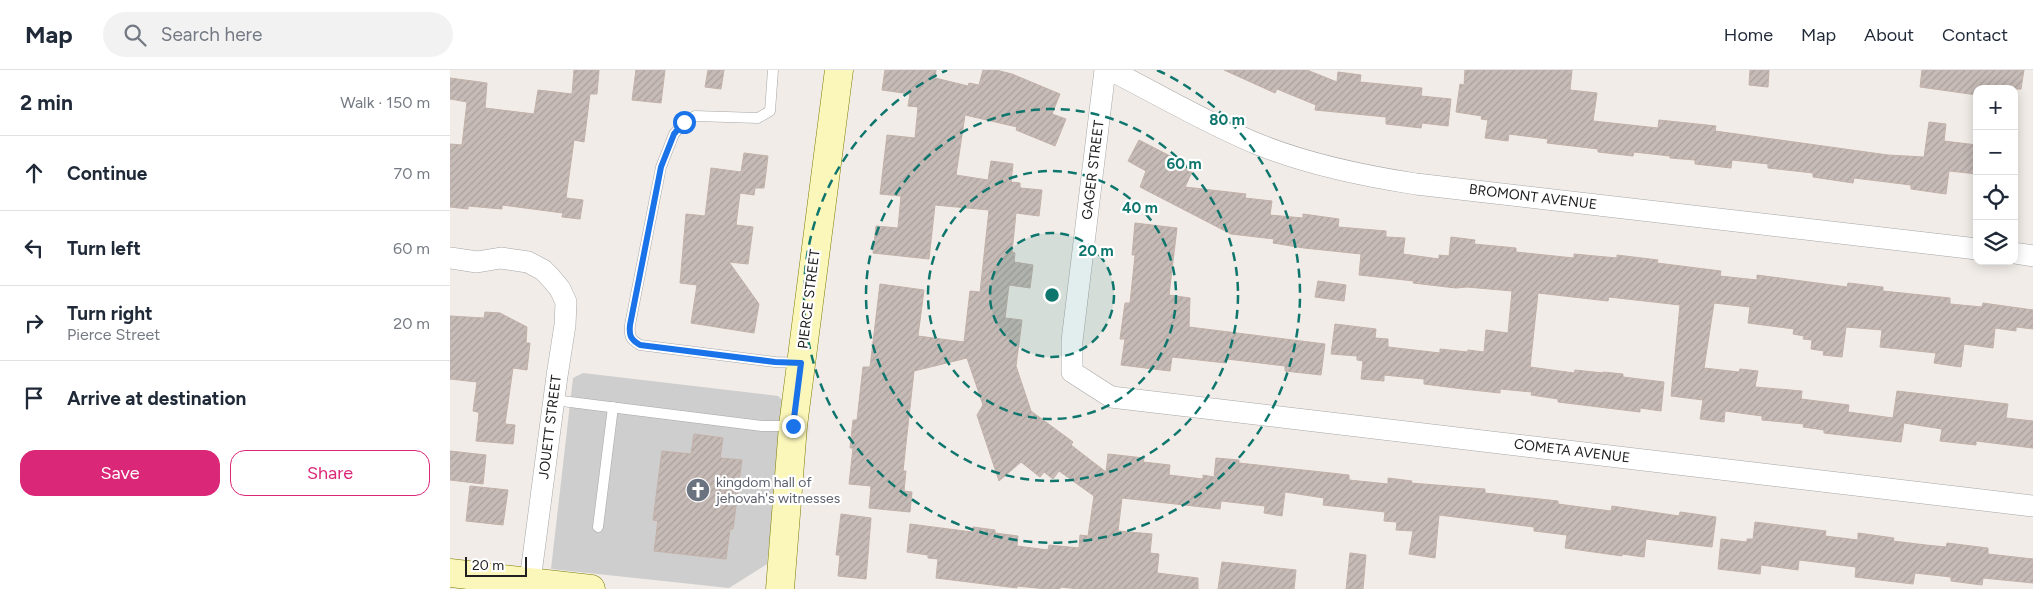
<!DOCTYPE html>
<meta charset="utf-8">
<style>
:root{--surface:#fff;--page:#f2f2f3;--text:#1f2937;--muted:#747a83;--line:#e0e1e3;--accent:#db2777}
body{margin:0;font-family:Figtree,sans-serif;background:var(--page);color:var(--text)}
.controls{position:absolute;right:15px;top:15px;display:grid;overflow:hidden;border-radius:10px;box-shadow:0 2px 12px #0003}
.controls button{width:45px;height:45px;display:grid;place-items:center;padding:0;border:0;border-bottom:1px solid var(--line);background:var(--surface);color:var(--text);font:25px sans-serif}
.scale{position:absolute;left:15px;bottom:12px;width:62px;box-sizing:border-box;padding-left:5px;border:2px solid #202020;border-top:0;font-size:14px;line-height:18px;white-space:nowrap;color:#202020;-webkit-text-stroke:4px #fff;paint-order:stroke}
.stop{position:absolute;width:15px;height:15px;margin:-11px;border:4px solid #1a73e8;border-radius:50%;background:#fff}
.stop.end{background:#1a73e8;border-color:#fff;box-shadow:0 1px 5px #0008}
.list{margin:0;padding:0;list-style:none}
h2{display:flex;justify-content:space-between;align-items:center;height:65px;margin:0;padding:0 20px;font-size:21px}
h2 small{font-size:16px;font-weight:400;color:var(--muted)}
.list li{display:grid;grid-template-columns:32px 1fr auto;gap:15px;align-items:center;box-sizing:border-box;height:75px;padding:0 20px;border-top:1px solid var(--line)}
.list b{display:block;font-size:19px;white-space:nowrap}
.list p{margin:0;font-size:16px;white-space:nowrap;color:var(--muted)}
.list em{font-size:16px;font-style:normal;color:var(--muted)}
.actions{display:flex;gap:10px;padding:15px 20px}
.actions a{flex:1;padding:11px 0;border:1px solid var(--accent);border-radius:15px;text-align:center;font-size:18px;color:var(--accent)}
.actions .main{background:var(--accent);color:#fff}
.icon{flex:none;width:28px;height:28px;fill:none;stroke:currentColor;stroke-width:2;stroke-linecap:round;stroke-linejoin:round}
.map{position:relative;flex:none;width:1583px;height:519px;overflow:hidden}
header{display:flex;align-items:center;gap:30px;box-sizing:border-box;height:70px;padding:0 25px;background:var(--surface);border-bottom:1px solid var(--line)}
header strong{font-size:24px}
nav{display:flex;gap:28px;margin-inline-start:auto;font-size:18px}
.search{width:350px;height:45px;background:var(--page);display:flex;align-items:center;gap:12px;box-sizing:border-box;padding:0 18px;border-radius:28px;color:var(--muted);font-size:19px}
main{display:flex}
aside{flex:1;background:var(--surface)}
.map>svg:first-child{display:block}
.religious{fill:#cecece}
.building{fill:url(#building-hatch);stroke:#c3b1a9}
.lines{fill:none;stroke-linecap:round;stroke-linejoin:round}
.lane-casing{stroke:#a7a7a7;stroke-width:11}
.street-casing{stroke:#a7a7a7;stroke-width:22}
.secondary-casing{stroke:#7c7c03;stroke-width:29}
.lane{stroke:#fff;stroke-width:10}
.street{stroke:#fff;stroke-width:21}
.secondary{stroke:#fbf7bb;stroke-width:28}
.route{stroke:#1a73e8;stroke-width:6}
.ring{fill:none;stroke:#0f766e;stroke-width:2.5;stroke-dasharray:9 6}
.labels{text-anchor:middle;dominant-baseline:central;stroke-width:4.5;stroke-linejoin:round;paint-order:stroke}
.street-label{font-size:14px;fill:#202020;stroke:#fff}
.worship-label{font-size:14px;fill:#5b616d;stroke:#fff;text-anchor:start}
.centre{fill:#0f766e;stroke:#fff;stroke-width:2.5}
.ring-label{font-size:15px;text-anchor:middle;font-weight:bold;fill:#0f766e;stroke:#fff;stroke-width:4.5;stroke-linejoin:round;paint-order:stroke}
</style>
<header>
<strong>Map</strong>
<div class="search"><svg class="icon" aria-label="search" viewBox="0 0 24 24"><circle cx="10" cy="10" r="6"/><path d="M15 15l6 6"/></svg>Search here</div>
<nav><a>Home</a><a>Map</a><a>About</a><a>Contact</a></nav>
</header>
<main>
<aside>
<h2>2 min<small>Walk · 150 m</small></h2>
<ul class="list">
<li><svg class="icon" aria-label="ahead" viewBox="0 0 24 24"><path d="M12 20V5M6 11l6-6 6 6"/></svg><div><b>Continue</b></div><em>70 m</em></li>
<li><svg class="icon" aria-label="left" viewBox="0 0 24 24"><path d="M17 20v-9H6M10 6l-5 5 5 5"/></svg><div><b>Turn left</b></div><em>60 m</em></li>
<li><svg class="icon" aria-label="right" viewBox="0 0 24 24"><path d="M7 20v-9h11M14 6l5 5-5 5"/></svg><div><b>Turn right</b><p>Pierce Street</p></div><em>20 m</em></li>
<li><svg class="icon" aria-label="arrive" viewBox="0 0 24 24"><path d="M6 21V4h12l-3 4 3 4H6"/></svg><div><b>Arrive at destination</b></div></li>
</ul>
<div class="actions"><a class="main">Save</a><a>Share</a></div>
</aside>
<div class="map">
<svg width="1583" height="519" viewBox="0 0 1583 519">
<defs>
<pattern id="building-hatch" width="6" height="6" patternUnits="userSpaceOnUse" patternTransform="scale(1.25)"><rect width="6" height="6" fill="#c6bbb6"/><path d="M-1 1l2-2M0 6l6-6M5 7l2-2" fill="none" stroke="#aaa09c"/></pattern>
</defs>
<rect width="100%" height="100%" fill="#f1ece7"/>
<!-- religious -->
<path class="religious" d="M 133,303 L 328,326 L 336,333 L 317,494 L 279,518 L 101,499 L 123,308 Z"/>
<!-- building -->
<path class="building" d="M 124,0 L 149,0 L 147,24 L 140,24 L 134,72 L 124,70 L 116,128 L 133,130 L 130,149 L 112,147 L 113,143 L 52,135 L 52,139 L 18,136 L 18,139 L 0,137 L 0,74 L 12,75 L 17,32 L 0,29 L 0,8 L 37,13 L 35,38 L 84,44 L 88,20 L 122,24 Z
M 186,0 L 215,0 L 211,33 L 182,30 Z
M 258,0 L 274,0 L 271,19 L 255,17 Z
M 435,0 L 486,0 L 485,8 L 518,16 L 519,13 L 529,15 L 533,0 L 546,0 L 562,4 L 610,24 L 602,44 L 616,49 L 605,76 L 566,60 L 567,57 L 515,45 L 506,105 L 538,110 L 541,91 L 563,94 L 561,112 L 570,113 L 570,118 L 592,120 L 589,146 L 566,143 L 562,182 L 565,183 L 564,192 L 583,195 L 580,218 L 559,215 L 555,248 L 572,250 L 566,296 L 581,341 L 623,372 L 621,375 L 656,402 L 658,384 L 694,388 L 693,392 L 720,395 L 719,405 L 753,409 L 753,405 L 764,407 L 766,388 L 789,390 L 789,393 L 899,405 L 899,410 L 938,414 L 938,408 L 962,411 L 961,413 L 1035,419 L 1035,423 L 1108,431 L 1108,434 L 1161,441 L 1162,436 L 1229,446 L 1230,442 L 1266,447 L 1262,477 L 1196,469 L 1194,487 L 1172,484 L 1172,486 L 1115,478 L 1117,465 L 1084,461 L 1084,457 L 989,445 L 985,488 L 959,484 L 963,461 L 946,460 L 947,452 L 934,451 L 935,442 L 873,435 L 874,428 L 835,422 L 832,446 L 814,443 L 815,436 L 771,431 L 770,439 L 672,428 L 668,461 L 702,464 L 700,483 L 709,484 L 707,503 L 748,508 L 748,519 L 629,519 L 610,517 L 610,519 L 597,519 L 567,516 L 567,518 L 486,508 L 488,489 L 478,488 L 478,485 L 457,482 L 460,454 L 522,462 L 523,457 L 545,460 L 545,463 L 568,466 L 567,476 L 598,480 L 599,475 L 629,478 L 630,465 L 638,466 L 644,426 L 609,401 L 603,409 L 594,402 L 590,407 L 571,392 L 549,411 L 527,345 L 533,335 L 517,288 L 464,301 L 453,401 L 456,401 L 454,421 L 462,422 L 460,442 L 419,438 L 421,416 L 399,414 L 403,378 L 400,378 L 403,350 L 407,350 L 413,297 L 420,297 L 430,214 L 474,220 L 468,266 L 514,272 L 520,221 L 530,222 L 539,140 L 485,135 L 479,189 L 423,183 L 426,156 L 448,158 L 451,126 L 430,124 L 437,65 L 465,68 L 468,37 L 458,36 L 460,24 L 432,20 Z
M 774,0 L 857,0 L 887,12 L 888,2 L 911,5 L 910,12 L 972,18 L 971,26 L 1001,29 L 998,56 L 972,53 L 971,58 L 936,54 L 936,47 L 865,40 L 866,35 L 827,19 L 825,23 Z
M 1015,0 L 1122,0 L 1120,20 L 1147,23 L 1143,51 L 1208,58 L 1209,50 L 1266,56 L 1265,61 L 1438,85 L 1474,87 L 1479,52 L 1496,54 L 1494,71 L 1527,75 L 1527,104 L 1499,101 L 1496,124 L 1461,119 L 1461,115 L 1404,108 L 1403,113 L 1363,107 L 1363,103 L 1318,98 L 1318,94 L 1282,90 L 1281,98 L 1245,94 L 1245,90 L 1220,88 L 1220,86 L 1184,82 L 1183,86 L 1148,82 L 1148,79 L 1097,73 L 1098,69 L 1059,64 L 1058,71 L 1035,68 L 1038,50 L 1031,49 L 1032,46 L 1006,42 L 1010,14 L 1014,15 Z
M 1300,0 L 1319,0 L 1318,17 L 1299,15 Z
M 1472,0 L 1574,0 L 1571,19 L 1527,19 L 1527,25 L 1470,17 Z
M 689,70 L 726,89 L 725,93 L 742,102 L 735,117 L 796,124 L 795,128 L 822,131 L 820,145 L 853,148 L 853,144 L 889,149 L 888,157 L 936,161 L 936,167 L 955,168 L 953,184 L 989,189 L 989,185 L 999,186 L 1001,167 L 1025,170 L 1024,174 L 1066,178 L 1066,182 L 1124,188 L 1124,184 L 1167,188 L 1167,185 L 1208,190 L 1207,193 L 1271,201 L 1270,206 L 1307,210 L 1307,205 L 1397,217 L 1398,213 L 1433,217 L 1433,221 L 1500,228 L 1500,234 L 1532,237 L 1533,233 L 1583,240 L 1583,259 L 1566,257 L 1566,261 L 1545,258 L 1543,278 L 1514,274 L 1511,297 L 1484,293 L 1486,283 L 1430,277 L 1432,260 L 1396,257 L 1392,287 L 1373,285 L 1374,281 L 1361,279 L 1362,270 L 1353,269 L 1354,266 L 1343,264 L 1344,259 L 1298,253 L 1300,237 L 1264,233 L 1254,298 L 1289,302 L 1290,299 L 1308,301 L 1305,317 L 1352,321 L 1351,329 L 1399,335 L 1398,342 L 1443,348 L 1447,321 L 1558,334 L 1556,348 L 1583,351 L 1583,378 L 1526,371 L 1526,375 L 1490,371 L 1492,359 L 1454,353 L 1451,372 L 1374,363 L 1374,360 L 1353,357 L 1354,354 L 1312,350 L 1312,346 L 1275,341 L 1274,352 L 1250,349 L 1253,330 L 1221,326 L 1230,235 L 1159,227 L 1158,231 L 1088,223 L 1080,297 L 1124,303 L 1125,300 L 1153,303 L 1153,302 L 1173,304 L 1173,307 L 1214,312 L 1211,341 L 1190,338 L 1190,342 L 1108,332 L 1108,329 L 1081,325 L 1082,322 L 1050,319 L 1050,323 L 1013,319 L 974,314 L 974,309 L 934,305 L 934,311 L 911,309 L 913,291 L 907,290 L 907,286 L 881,284 L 885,254 L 926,259 L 925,268 L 938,269 L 938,277 L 990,283 L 990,279 L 1017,282 L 1018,280 L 1034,282 L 1036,260 L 1058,263 L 1062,221 L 1017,217 L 1006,218 L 963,213 L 964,211 L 909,205 L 911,184 L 854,178 L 823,173 L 824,169 L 781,164 L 690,117 L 696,101 L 678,91 Z
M 294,83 L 318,86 L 314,118 L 305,118 L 304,125 L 290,123 L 286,155 L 303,157 L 298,194 L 279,192 L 309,234 L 304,263 L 241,253 L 247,215 L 230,213 L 236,144 L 255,146 L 261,98 L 291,102 Z
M 685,153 L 727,158 L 719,225 L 740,228 L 739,257 L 875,274 L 871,305 L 835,301 L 835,296 L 777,289 L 776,293 L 722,287 L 720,301 L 671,295 L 675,269 L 670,269 L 675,233 L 680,233 L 685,185 L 682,185 Z
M 868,211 L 896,215 L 894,231 L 865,227 Z
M 35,242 L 50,243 L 77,257 L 76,273 L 80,273 L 77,300 L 63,298 L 55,354 L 65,355 L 63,374 L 26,371 L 29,344 L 28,342 L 23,341 L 27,312 L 0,309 L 0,246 L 34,248 Z
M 244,364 L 273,368 L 270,388 L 292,390 L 283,459 L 280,459 L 276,489 L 204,481 L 208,451 L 203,450 L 212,381 L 241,384 Z
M 0,381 L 36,385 L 33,414 L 0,410 Z
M 20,416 L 58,420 L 53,455 L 16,451 Z
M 391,444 L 421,448 L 416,509 L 388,506 L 390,485 L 386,485 Z
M 1305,452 L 1376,461 L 1375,466 L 1408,470 L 1408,463 L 1444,468 L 1443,471 L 1476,475 L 1496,477 L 1497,473 L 1538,478 L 1538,484 L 1583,489 L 1583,513 L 1533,508 L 1532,515 L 1501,511 L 1501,507 L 1465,503 L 1463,514 L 1405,507 L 1406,497 L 1349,490 L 1348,500 L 1311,495 L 1310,504 L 1268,499 L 1271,469 L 1297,472 L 1297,469 L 1303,469 Z
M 900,483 L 916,485 L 913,519 L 896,519 Z
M 772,492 L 846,500 L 844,519 L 768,519 Z"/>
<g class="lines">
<!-- lane casing -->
<g class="lane-casing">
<path id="lane" d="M 323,0 L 320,41 L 308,48 L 245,46 L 234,53 L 224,64 L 211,97 L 180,255 C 179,266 180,269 190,275 L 325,292 L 350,293
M 104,330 L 312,356 L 342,356
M 148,457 L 163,337"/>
</g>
<!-- street casing -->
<g class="street-casing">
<path id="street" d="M 655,0 L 622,271 L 622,302 L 661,327 L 1583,436
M 660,0 C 710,25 758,54 810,75 C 860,95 914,106 966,114 L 1527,179
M 1564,183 L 1583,186
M 0,188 L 27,192 L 51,188 L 78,192 L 93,200 L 100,207 L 110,219 L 116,232 L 115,255 L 107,306 L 80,511"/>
</g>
<!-- secondary casing -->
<g class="secondary-casing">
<path id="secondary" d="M 0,503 L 141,519
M 330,519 L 343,356 L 389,0"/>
</g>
<!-- lane -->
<use href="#lane" class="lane"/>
<!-- street -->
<use href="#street" class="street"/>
<!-- secondary -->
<use href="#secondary" class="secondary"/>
</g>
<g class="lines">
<!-- route -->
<path class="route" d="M 234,52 L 224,64 L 211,97 L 180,255 C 179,265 180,269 190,275 L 325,292 L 351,293 L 343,356"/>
</g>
<!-- distance rings -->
<circle cx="602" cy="225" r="62" fill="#0f766e" fill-opacity=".12"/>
<g class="ring">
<circle cx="602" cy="225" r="62"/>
<circle cx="602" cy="225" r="124"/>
<circle cx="602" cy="225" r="186"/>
<path d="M707 0A248 248 0 1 1 497 0"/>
</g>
<!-- icons -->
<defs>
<g id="church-disc" transform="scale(1.25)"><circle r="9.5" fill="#6b7280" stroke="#fff"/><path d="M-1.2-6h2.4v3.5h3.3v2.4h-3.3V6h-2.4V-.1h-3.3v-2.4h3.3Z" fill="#fff"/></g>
</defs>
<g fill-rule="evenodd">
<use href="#church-disc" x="248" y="420"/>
</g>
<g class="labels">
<!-- street labels -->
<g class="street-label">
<text transform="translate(643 100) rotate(-83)">GAGER STREET</text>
<text transform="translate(1083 127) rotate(7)">BROMONT AVENUE</text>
<text transform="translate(359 229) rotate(-83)">PIERCE STREET</text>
<text transform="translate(100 357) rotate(-83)">JOUETT STREET</text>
<text transform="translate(1122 381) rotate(7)">COMETA AVENUE</text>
</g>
<!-- worship labels -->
<g class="worship-label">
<text x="266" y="412">kingdom hall of<tspan x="266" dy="16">jehovah's witnesses</tspan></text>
</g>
</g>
<circle cx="602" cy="225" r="8" class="centre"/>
<g class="ring-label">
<text x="777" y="55">80 m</text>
<text x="734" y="99">60 m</text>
<text x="690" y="143">40 m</text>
<text x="646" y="186">20 m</text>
</g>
</svg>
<div class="controls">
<button>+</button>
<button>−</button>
<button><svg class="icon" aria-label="locate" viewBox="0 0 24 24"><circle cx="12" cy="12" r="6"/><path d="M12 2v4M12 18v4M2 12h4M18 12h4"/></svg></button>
<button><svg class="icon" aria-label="layers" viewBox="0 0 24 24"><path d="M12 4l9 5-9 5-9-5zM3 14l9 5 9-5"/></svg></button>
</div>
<div class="scale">20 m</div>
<div class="stop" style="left:234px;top:52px"></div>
<div class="stop end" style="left:343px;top:356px"></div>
</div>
</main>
